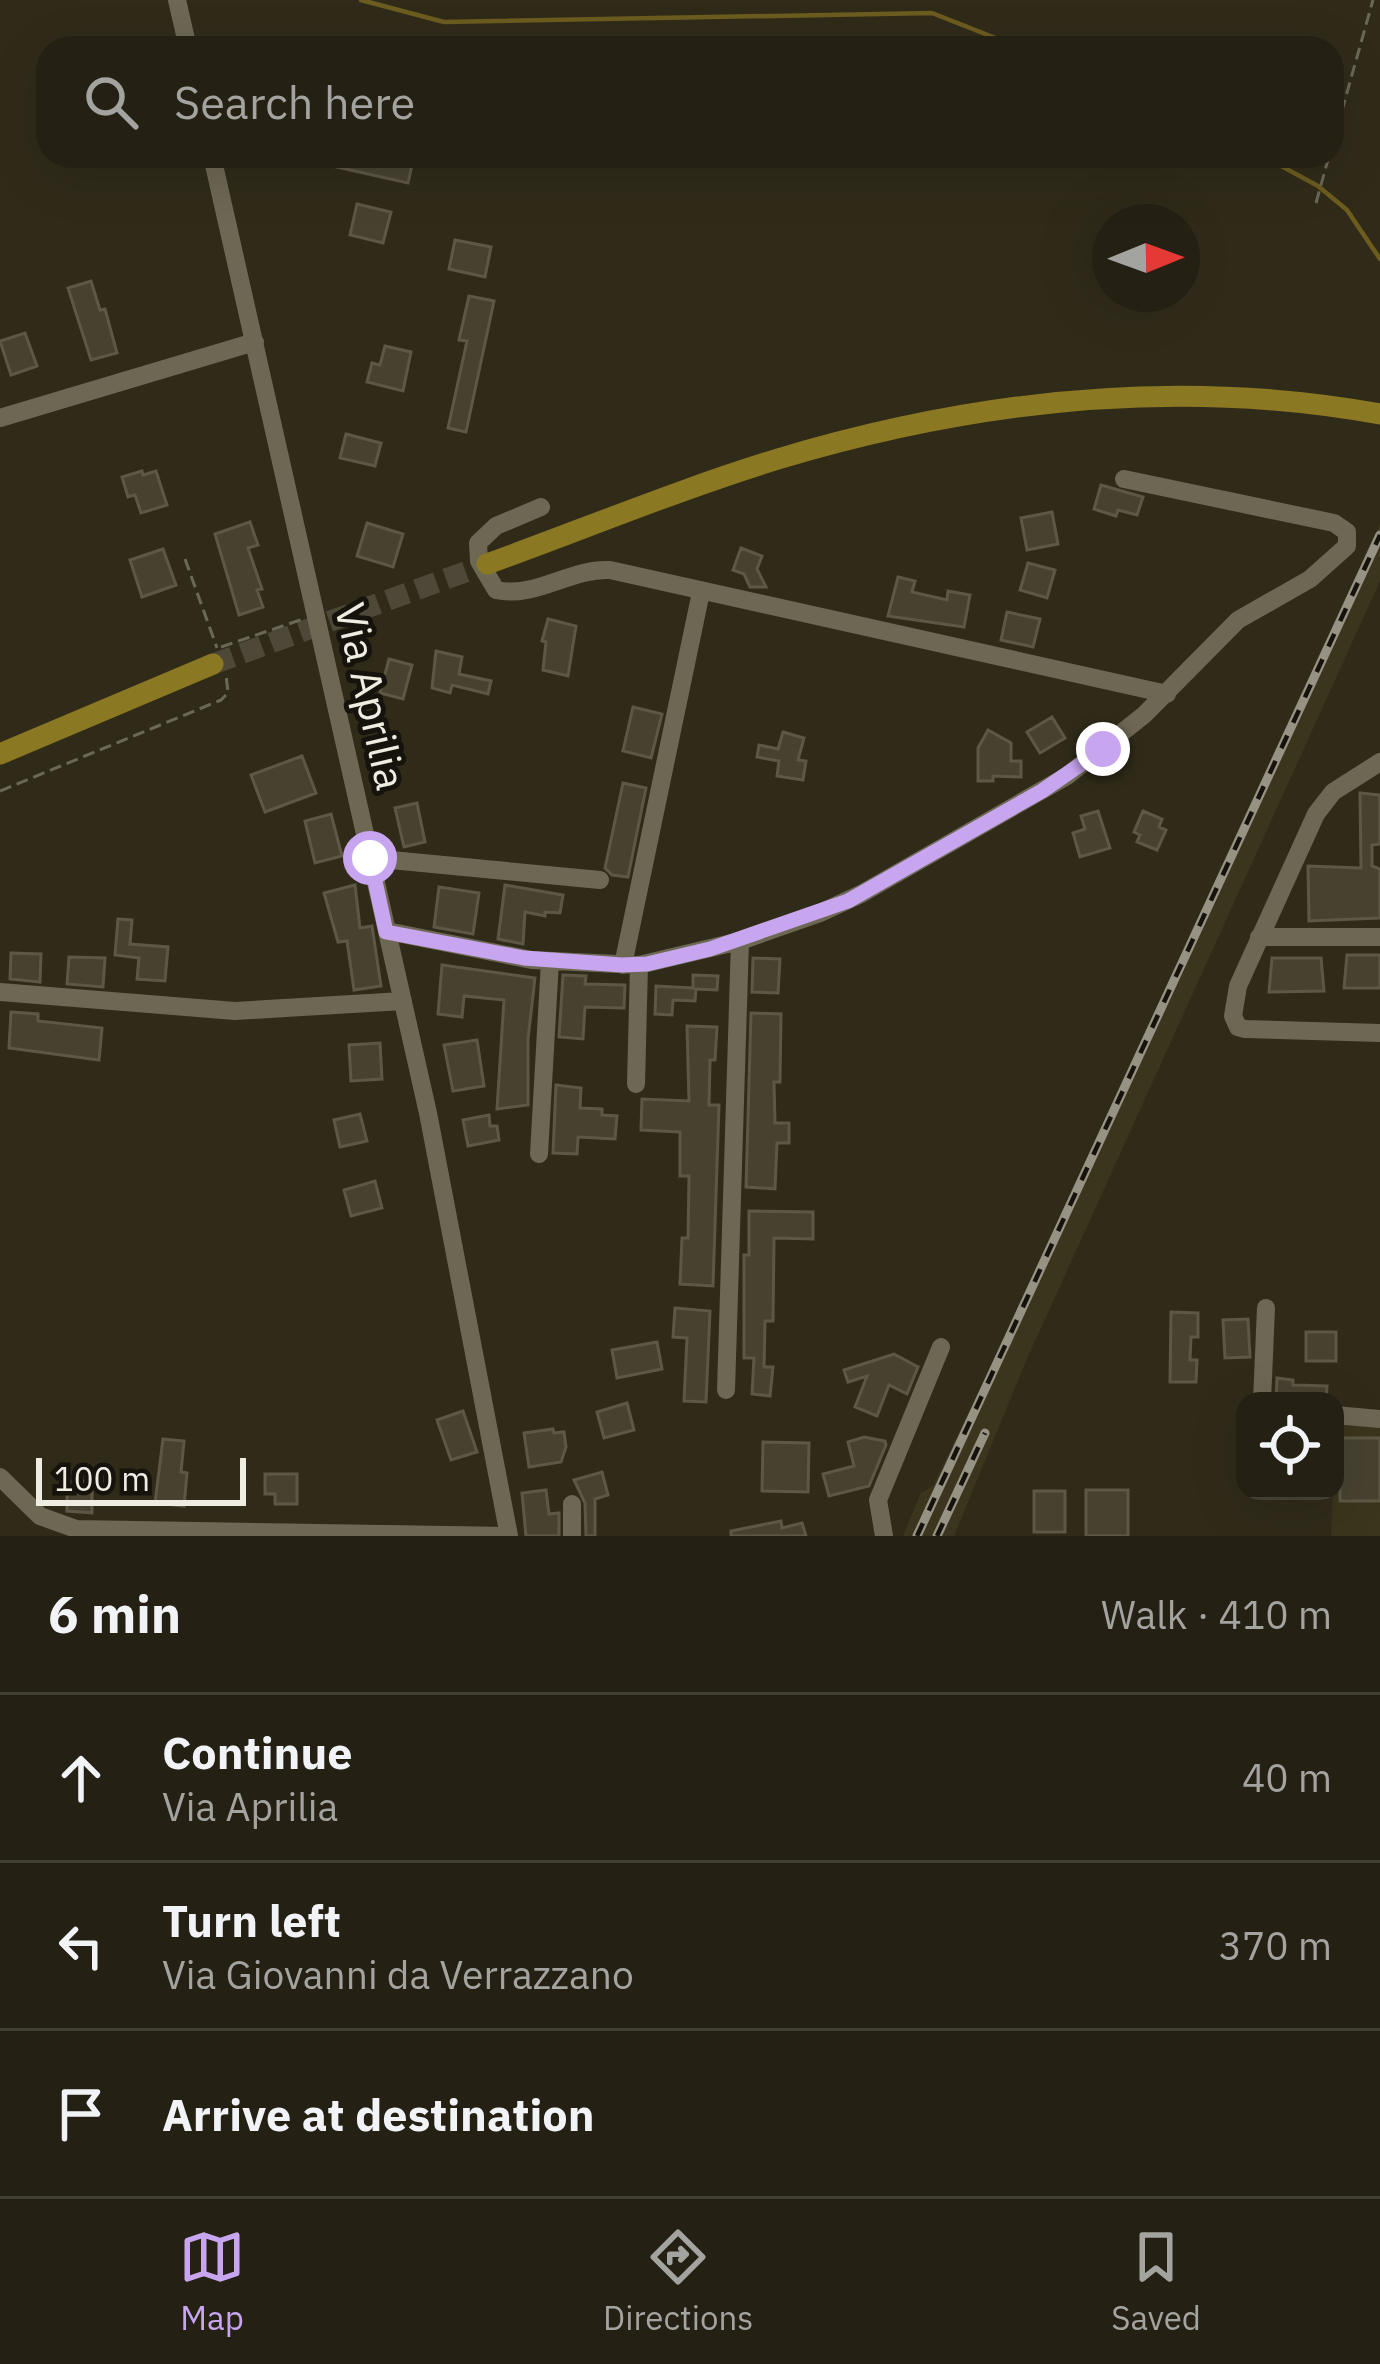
<!DOCTYPE html>
<meta charset="utf-8">
<style>
:root{--surface:#242013;--page:#2c281c;--text:#f1f3f6;--muted:#a3a3a0;--line:#413e33;--accent:#c7a6ef}
body{margin:0;font-family:"IBM Plex Sans",sans-serif;background:var(--page);color:var(--text)}
.controls{position:absolute;right:36px;bottom:36px;display:grid;overflow:hidden;border-radius:24px;box-shadow:0 12px 48px #0002}
.controls button{width:108px;height:108px;display:grid;place-items:center;padding:0;border:0;border-bottom:3px solid var(--line);background:var(--surface);color:var(--text);font:60px sans-serif}
.compass{position:absolute;left:1092px;top:204px;width:108px;height:108px;border-radius:50%;background:var(--surface);box-shadow:0 12px 48px #0002;rotate:89deg}
.scale{position:absolute;left:36px;bottom:30px;width:210px;box-sizing:border-box;padding-left:12px;border:6px solid #efece1;border-top:0;font-size:33px;line-height:42px;white-space:nowrap;color:#efece1;-webkit-text-stroke:9px #16130c;paint-order:stroke}
.stop{position:absolute;width:36px;height:36px;margin:-27px;border:9px solid #c7a6ef;border-radius:50%;background:#fff}
.stop.end{background:#c7a6ef;border-color:#fff;box-shadow:0 3px 12px #0008}
.list{margin:0;padding:0;list-style:none}
h2{display:flex;justify-content:space-between;align-items:center;height:156px;margin:0;padding:0 48px;font-size:51px}
h2 small{font-size:39px;font-weight:400;color:var(--muted)}
.list li{display:grid;grid-template-columns:78px 1fr auto;gap:36px;align-items:center;box-sizing:border-box;height:168px;padding:0 48px;border-top:3px solid var(--line)}
.list b{display:block;font-size:45px;white-space:nowrap}
.list p{margin:0;font-size:39px;white-space:nowrap;color:var(--muted)}
.list em{font-size:39px;font-style:normal;color:var(--muted)}
.icon{flex:none;width:66px;height:66px;fill:none;stroke:currentColor;stroke-width:2;stroke-linecap:round;stroke-linejoin:round}
.map{position:relative;flex:none;width:1380px;height:1536px;overflow:hidden}
.search{position:absolute;background:var(--surface);box-shadow:0 12px 48px #0002;left:36px;right:36px;top:36px;height:132px;display:flex;align-items:center;gap:30px;box-sizing:border-box;padding:0 42px;border-radius:36px;color:var(--muted);font-size:45px}
.sheet{height:660px;background:var(--surface)}
nav{display:flex;justify-content:space-around;align-items:center;box-sizing:border-box;height:168px;border-top:3px solid var(--line);background:var(--surface);font-size:33px;color:var(--muted)}
nav a{display:grid;justify-items:center;gap:6px}
nav .on{color:var(--accent)}
.map>svg:first-child{display:block}
.built{fill:#3c351d}
.lines{fill:none;stroke-linecap:round;stroke-linejoin:round}
.stream{stroke:#6c5c1f;stroke-width:4.5}
.building{fill:#474230;stroke:#5d5844;stroke-width:3}
.major-tunnel{stroke:#4d4837;stroke-width:21;stroke-dasharray:21 10;stroke-linecap:butt}
.path{stroke:#6c6858;stroke-width:3;stroke-dasharray:12 6;stroke-linecap:butt}
.minor{stroke:#6d6854;stroke-width:18}
.major{stroke:#8a7822;stroke-width:21}
.rail-casing{stroke:#969284;stroke-width:9}
.rail{stroke:#16130c;stroke-width:4.5;stroke-dasharray:14;stroke-linecap:butt}
.route{stroke:#c7a6ef;stroke-width:15}
.labels{text-anchor:middle;dominant-baseline:central;stroke-width:10;stroke-linejoin:round;paint-order:stroke}
.street-label{font-size:42px;fill:#efece1;stroke:#16130c}
</style>
<div class="map">
<svg width="1380" height="1536" viewBox="0 0 1380 1536">
<rect width="100%" height="100%" fill="#302b19"/>
<!-- built -->
<path class="built" d="M 1380,523 L 1380,581 L 1026,1361 L 954,1536 L 903,1536 L 921,1493 L 933,1486 L 988,1372 Z
M 1335,1424 L 1380,1427 L 1380,1536 L 1331,1536 Z"/>
<g class="lines">
<!-- stream -->
<path class="stream" d="M 361,0 L 444,22 L 932,13 L 1021,48
M 1263,156 L 1318,186 L 1347,210 L 1380,259"/>
</g>
<!-- building -->
<path class="building" d="M 310,156 L 414,156 L 408,183 L 310,161 Z
M 357,204 L 391,212 L 383,243 L 350,235 Z
M 455,240 L 491,247 L 485,277 L 449,269 Z
M 91,281 L 100,310 L 105,309 L 117,353 L 91,360 L 68,288 Z
M 469,296 L 494,301 L 466,432 L 448,428 L 467,341 L 459,340 Z
M 25,333 L 37,366 L 11,375 L 0,341 Z
M 385,346 L 411,352 L 403,391 L 367,382 L 372,363 L 380,365 Z
M 346,434 L 381,443 L 375,466 L 340,458 Z
M 142,471 L 143,475 L 156,471 L 167,505 L 141,513 L 135,495 L 128,497 L 122,477 Z
M 1101,485 L 1143,497 L 1137,515 L 1118,510 L 1116,516 L 1094,509 Z
M 1052,512 L 1058,544 L 1027,550 L 1021,518 Z
M 250,522 L 258,545 L 248,548 L 262,589 L 257,590 L 263,607 L 239,615 L 215,534 Z
M 367,523 L 403,534 L 393,567 L 357,556 Z
M 741,548 L 762,556 L 757,569 L 766,587 L 750,587 L 744,574 L 733,570 Z
M 163,549 L 176,585 L 142,597 L 130,560 Z
M 1028,563 L 1055,570 L 1047,598 L 1020,590 Z
M 898,577 L 915,581 L 912,592 L 947,600 L 948,591 L 970,595 L 964,627 L 888,616 Z
M 1007,612 L 1040,619 L 1033,647 L 1001,640 Z
M 548,619 L 576,626 L 568,676 L 543,670 L 546,642 L 542,641 Z
M 436,651 L 462,657 L 459,674 L 491,681 L 488,694 L 452,685 L 450,693 L 432,688 Z
M 389,659 L 412,665 L 403,699 L 380,693 Z
M 633,707 L 662,714 L 651,758 L 623,751 Z
M 1052,717 L 1065,738 L 1040,753 L 1027,732 Z
M 988,730 L 1011,743 L 1011,761 L 1021,761 L 1021,777 L 993,776 L 993,781 L 978,781 L 978,748 Z
M 783,732 L 804,738 L 798,760 L 806,761 L 803,780 L 777,776 L 779,761 L 757,757 L 759,745 L 778,749 Z
M 302,756 L 316,793 L 265,812 L 251,775 Z
M 623,783 L 646,788 L 628,877 L 612,875 L 605,868 Z
M 1360,793 L 1380,795 L 1380,844 L 1372,845 L 1372,866 L 1380,869 L 1380,918 L 1309,921 L 1308,866 L 1361,868 Z
M 417,803 L 425,842 L 404,847 L 395,808 Z
M 1098,811 L 1110,848 L 1080,857 L 1073,833 L 1085,829 L 1081,816 Z
M 1143,811 L 1162,819 L 1159,827 L 1166,830 L 1157,850 L 1137,842 L 1140,835 L 1134,832 Z
M 331,814 L 342,856 L 315,863 L 305,821 Z
M 355,885 L 360,928 L 372,926 L 381,986 L 354,990 L 347,941 L 338,942 L 324,893 Z
M 505,885 L 563,895 L 560,913 L 545,912 L 545,916 L 525,912 L 523,944 L 498,939 Z
M 439,887 L 479,893 L 473,934 L 434,927 Z
M 118,919 L 132,920 L 130,944 L 168,947 L 165,981 L 137,979 L 139,958 L 115,955 Z
M 11,953 L 41,954 L 40,982 L 10,979 Z
M 1347,955 L 1380,955 L 1380,988 L 1344,988 Z
M 69,957 L 105,958 L 103,987 L 67,984 Z
M 753,958 L 780,959 L 778,993 L 752,992 Z
M 1272,958 L 1321,958 L 1324,991 L 1269,992 Z
M 442,965 L 535,978 L 528,1039 L 528,1105 L 497,1109 L 504,1000 L 464,996 L 462,1017 L 438,1014 Z
M 563,975 L 586,976 L 585,984 L 625,985 L 624,1008 L 585,1007 L 583,1039 L 559,1037 Z
M 693,975 L 718,976 L 717,990 L 696,989 L 695,1001 L 673,1000 L 672,1015 L 655,1014 L 656,986 L 693,988 Z
M 11,1012 L 38,1014 L 38,1021 L 102,1028 L 99,1060 L 9,1048 Z
M 751,1013 L 781,1014 L 780,1082 L 774,1082 L 775,1123 L 789,1123 L 789,1143 L 777,1143 L 775,1189 L 746,1187 Z
M 687,1026 L 717,1027 L 715,1060 L 710,1060 L 709,1105 L 719,1105 L 713,1286 L 680,1284 L 682,1238 L 688,1238 L 689,1176 L 680,1176 L 680,1132 L 641,1130 L 642,1099 L 689,1101 Z
M 477,1040 L 484,1086 L 453,1091 L 444,1045 Z
M 380,1043 L 382,1079 L 351,1081 L 349,1045 Z
M 556,1085 L 581,1088 L 580,1108 L 602,1109 L 602,1115 L 617,1116 L 615,1139 L 578,1137 L 577,1154 L 553,1153 Z
M 360,1114 L 367,1141 L 340,1147 L 334,1120 Z
M 489,1115 L 490,1126 L 497,1126 L 499,1140 L 468,1146 L 463,1120 Z
M 375,1181 L 382,1208 L 351,1216 L 344,1190 Z
M 749,1211 L 813,1212 L 813,1239 L 774,1238 L 773,1321 L 765,1321 L 764,1367 L 773,1367 L 770,1396 L 752,1394 L 754,1358 L 744,1358 L 744,1255 L 749,1255 Z
M 675,1308 L 710,1311 L 706,1402 L 684,1401 L 687,1338 L 673,1337 Z
M 1171,1312 L 1198,1313 L 1198,1337 L 1191,1337 L 1190,1360 L 1197,1360 L 1196,1382 L 1170,1382 Z
M 1248,1319 L 1250,1357 L 1225,1358 L 1223,1320 Z
M 1306,1332 L 1336,1332 L 1336,1361 L 1306,1361 Z
M 657,1342 L 662,1369 L 617,1378 L 612,1350 Z
M 894,1354 L 918,1367 L 907,1394 L 889,1385 L 877,1416 L 855,1407 L 867,1376 L 848,1382 L 844,1370 Z
M 1277,1378 L 1293,1380 L 1293,1385 L 1327,1386 L 1326,1401 L 1276,1401 Z
M 627,1403 L 634,1430 L 604,1438 L 597,1412 Z
M 463,1411 L 477,1452 L 451,1460 L 437,1420 Z
M 553,1429 L 554,1433 L 564,1432 L 566,1447 L 561,1462 L 529,1467 L 524,1433 Z
M 864,1437 L 885,1441 L 886,1445 L 869,1486 L 829,1496 L 823,1474 L 854,1466 L 848,1442 Z
M 1340,1438 L 1380,1438 L 1380,1501 L 1340,1501 Z
M 163,1439 L 184,1441 L 181,1472 L 187,1473 L 184,1506 L 155,1503 Z
M 763,1442 L 809,1443 L 808,1492 L 762,1491 Z
M 602,1472 L 608,1495 L 595,1499 L 595,1536 L 586,1536 L 585,1503 L 574,1480 Z
M 265,1474 L 297,1474 L 297,1504 L 275,1504 L 275,1494 L 265,1494 Z
M 67,1481 L 92,1481 L 92,1513 L 67,1511 Z
M 546,1490 L 549,1514 L 559,1513 L 559,1536 L 526,1536 L 522,1493 Z
M 1086,1490 L 1128,1490 L 1128,1536 L 1086,1536 Z
M 1034,1491 L 1065,1491 L 1065,1532 L 1034,1532 Z
M 781,1521 L 782,1528 L 802,1523 L 806,1536 L 731,1536 L 731,1531 Z"/>
<g class="lines">
<!-- major-tunnel -->
<path class="major-tunnel" d="M 213,664 L 487,564"/>
<!-- path -->
<path class="path" d="M 1332,146 L 1373,0
M 1316,203 L 1329,156
M 185,559 L 217,648
M 221,647 L 303,619
M 0,791 L 221,700 L 228,693 L 226,674"/>
<!-- minor -->
<path class="minor" d="M 177,0 L 188,48
M 212,156 L 428,1113 L 509,1536
M 0,418 L 255,342
M 541,507 L 496,526 L 478,543 L 479,561 L 496,590 C 535,599 570,568 610,570 L 1167,694
M 1380,762 L 1333,792 L 1316,814 L 1238,986 L 1233,1016 L 1238,1027 L 1245,1029 L 1380,1033
M 370,858 L 600,880
M 387,931 L 532,960 L 639,965 L 740,941 L 820,913 L 861,894 L 1067,776 L 1144,715 L 1238,620 L 1310,579 L 1347,546 L 1347,532 L 1334,523 L 1124,479
M 1259,937 L 1380,937
M 623,965 L 701,592
M 0,992 L 235,1011 L 403,1001
M 636,1084 L 639,965
M 539,1154 L 550,961
M 726,1390 L 740,941
M 1262,1401 L 1266,1308
M 1335,1415 L 1380,1419
M 0,1477 L 40,1516 L 76,1529 L 509,1536
M 572,1504 L 572,1536
M 884,1536 L 878,1500 L 941,1347"/>
<!-- major -->
<path class="major" d="M 487,564 C 584,529 680,489 778,459 C 975,400 1177,377 1380,414
M 0,754 L 213,664"/>
<!-- rail casing -->
<g class="rail-casing">
<path id="rail" d="M 917,1536 L 1380,535
M 937,1536 L 985,1433"/>
</g>
<!-- rail -->
<use href="#rail" class="rail"/>
</g>
<g class="lines">
<!-- route -->
<path class="route" d="M 370,858 L 386,932 L 524,958 L 622,965 L 647,964 L 710,949 L 848,901 L 1042,791 L 1103,749"/>
</g>
<g class="labels">
<!-- street labels -->
<g class="street-label">
<text transform="translate(371 696) rotate(77)">Via Aprilia</text>
</g>
</g>
</svg>
<div class="controls">
<button><svg class="icon" aria-label="locate" viewBox="0 0 24 24"><circle cx="12" cy="12" r="6"/><path d="M12 2v4M12 18v4M2 12h4M18 12h4"/></svg></button>
</div>
<svg class="compass" viewBox="-18 -18 36 36"><path d="M0-13l5 13h-10z" fill="#e53935"/><path d="M0 13l5-13h-10z" fill="#a3a3a0"/></svg>
<div class="scale">100 m</div>
<div class="stop" style="left:370px;top:858px"></div>
<div class="stop end" style="left:1103px;top:749px"></div>
<div class="search"><svg class="icon" aria-label="search" viewBox="0 0 24 24"><circle cx="10" cy="10" r="6"/><path d="M15 15l6 6"/></svg>Search here</div>
</div>
<section class="sheet">
<h2>6 min<small>Walk · 410 m</small></h2>
<ul class="list">
<li><svg class="icon" aria-label="ahead" viewBox="0 0 24 24"><path d="M12 20V5M6 11l6-6 6 6"/></svg><div><b>Continue</b><p>Via Aprilia</p></div><em>40 m</em></li>
<li><svg class="icon" aria-label="left" viewBox="0 0 24 24"><path d="M17 20v-9H6M10 6l-5 5 5 5"/></svg><div><b>Turn left</b><p>Via Giovanni da Verrazzano</p></div><em>370 m</em></li>
<li><svg class="icon" aria-label="arrive" viewBox="0 0 24 24"><path d="M6 21V4h12l-3 4 3 4H6"/></svg><div><b>Arrive at destination</b></div></li>
</ul>
</section>
<nav>
<a class="on"><svg class="icon" aria-label="map" viewBox="0 0 24 24"><path d="M3 6l6-2 6 2 6-2v14l-6 2-6-2-6 2zM9 4v14M15 6v14"/></svg>Map</a>
<a><svg class="icon" aria-label="directions" viewBox="0 0 24 24"><path d="M12 3l9 9-9 9-9-9zM9 14v-3h6M13 9l2 2-2 2"/></svg>Directions</a>
<a><svg class="icon" aria-label="saved" viewBox="0 0 24 24"><path d="M7 4h10v16l-5-4-5 4z"/></svg>Saved</a>
</nav>
